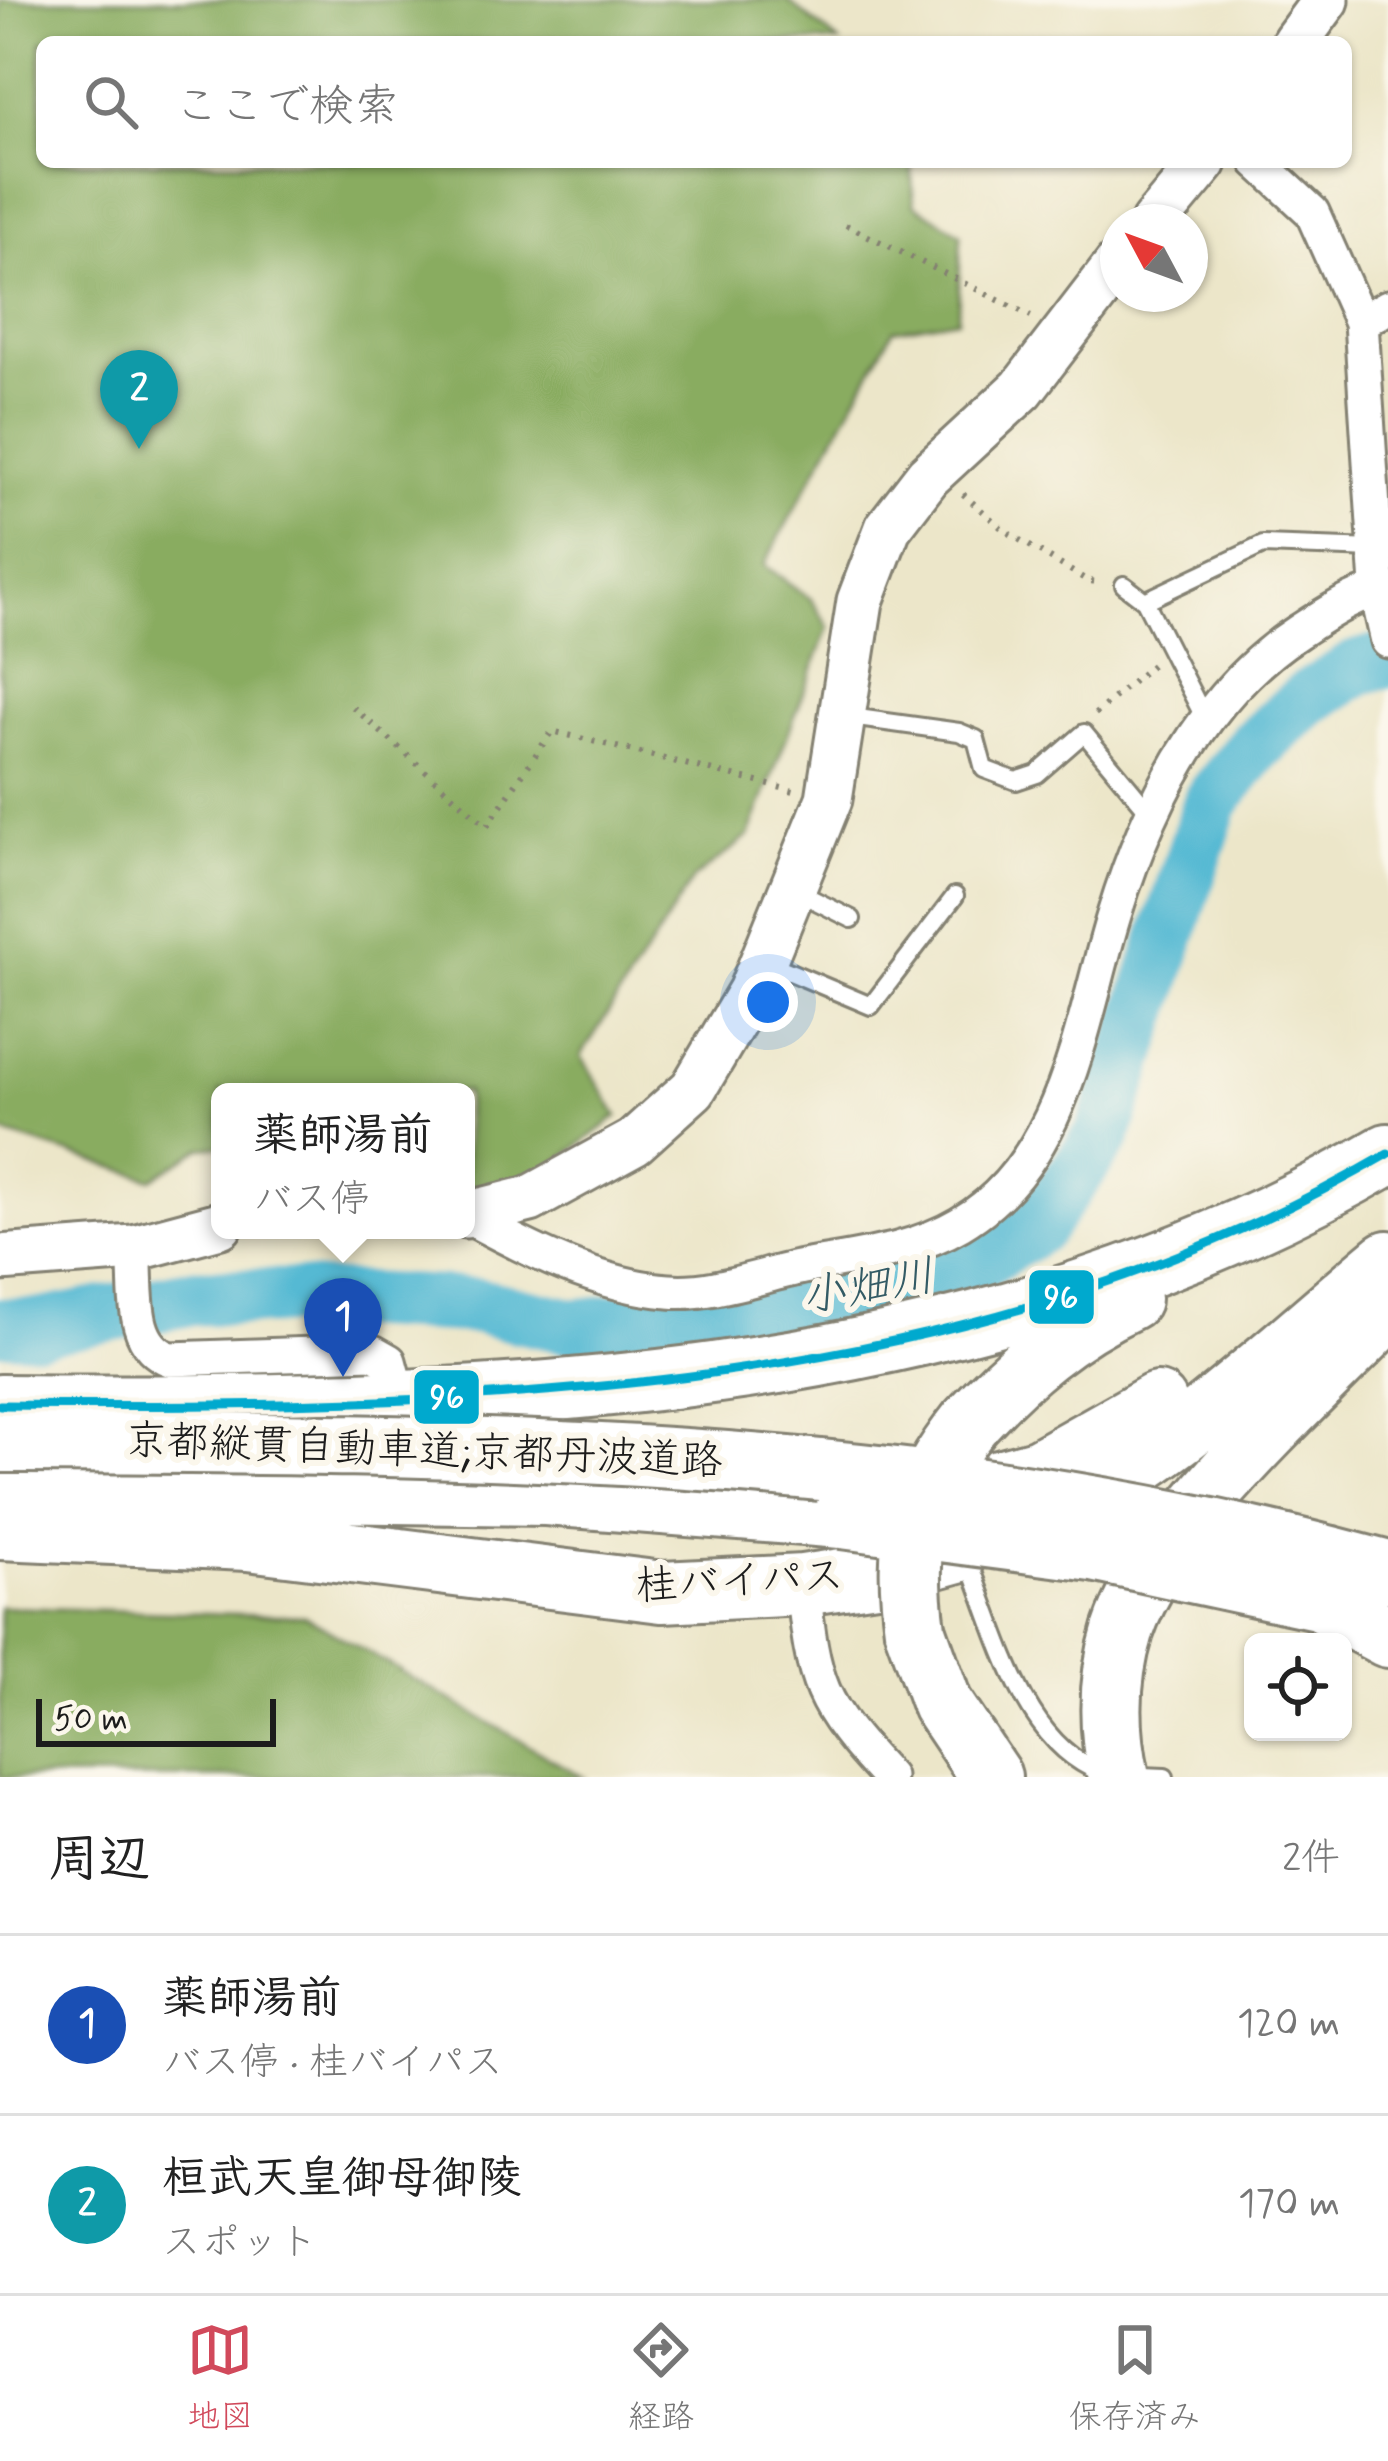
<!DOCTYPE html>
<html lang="ja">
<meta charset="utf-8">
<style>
:root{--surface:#fff;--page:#f6f6f6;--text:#222;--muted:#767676;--line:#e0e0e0;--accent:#d1495b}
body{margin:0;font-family:Mynerve,"Klee One",sans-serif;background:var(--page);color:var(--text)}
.controls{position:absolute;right:36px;bottom:36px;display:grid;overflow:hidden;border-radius:18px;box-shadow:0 3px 9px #0004}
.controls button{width:108px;height:108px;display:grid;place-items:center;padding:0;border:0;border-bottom:3px solid var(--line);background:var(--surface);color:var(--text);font:60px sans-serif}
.compass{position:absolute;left:1100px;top:204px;width:108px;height:108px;border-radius:50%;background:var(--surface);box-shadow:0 3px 9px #0004;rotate:311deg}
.scale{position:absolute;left:36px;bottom:30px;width:240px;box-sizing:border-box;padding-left:12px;border:6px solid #1c1c1c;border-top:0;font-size:33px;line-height:42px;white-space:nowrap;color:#1c1c1c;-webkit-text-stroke:9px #fbf7ec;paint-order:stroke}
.you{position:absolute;left:768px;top:1002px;width:42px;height:42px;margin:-30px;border:9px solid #fff;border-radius:50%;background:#1a73e8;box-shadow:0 0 0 18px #1a73e833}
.badge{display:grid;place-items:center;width:78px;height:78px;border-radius:50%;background:var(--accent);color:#fff;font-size:39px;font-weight:700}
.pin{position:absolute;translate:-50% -99px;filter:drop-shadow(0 3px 6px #0008)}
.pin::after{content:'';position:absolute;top:63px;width:42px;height:36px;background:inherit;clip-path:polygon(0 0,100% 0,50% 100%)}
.popup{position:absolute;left:211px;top:1083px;width:264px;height:156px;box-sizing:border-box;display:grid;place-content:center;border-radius:18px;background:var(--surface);filter:drop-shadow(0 3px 9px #0005);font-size:39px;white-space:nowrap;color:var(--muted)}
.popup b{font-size:45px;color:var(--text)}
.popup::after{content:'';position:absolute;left:50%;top:100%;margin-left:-24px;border:24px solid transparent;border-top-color:var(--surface)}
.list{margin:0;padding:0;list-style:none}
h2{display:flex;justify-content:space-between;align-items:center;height:156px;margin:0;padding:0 48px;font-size:51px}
h2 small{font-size:39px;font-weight:400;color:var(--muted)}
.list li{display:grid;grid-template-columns:78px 1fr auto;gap:36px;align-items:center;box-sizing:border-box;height:180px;padding:0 48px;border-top:3px solid var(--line)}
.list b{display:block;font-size:45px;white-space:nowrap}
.list p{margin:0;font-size:39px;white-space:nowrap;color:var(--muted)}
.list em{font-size:39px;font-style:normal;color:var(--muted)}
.icon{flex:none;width:66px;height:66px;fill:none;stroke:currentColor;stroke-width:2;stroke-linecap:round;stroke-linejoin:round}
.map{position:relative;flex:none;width:1388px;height:1777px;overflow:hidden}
.search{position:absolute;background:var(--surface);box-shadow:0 3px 9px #0004;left:36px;right:36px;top:36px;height:132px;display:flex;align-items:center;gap:30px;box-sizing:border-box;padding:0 42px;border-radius:18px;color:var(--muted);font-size:45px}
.sheet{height:516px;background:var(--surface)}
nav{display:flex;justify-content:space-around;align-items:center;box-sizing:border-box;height:168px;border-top:3px solid var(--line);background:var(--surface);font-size:33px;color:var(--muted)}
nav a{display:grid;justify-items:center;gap:6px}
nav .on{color:var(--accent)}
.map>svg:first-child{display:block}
.forest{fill:#89ac60;stroke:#52643e;stroke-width:3}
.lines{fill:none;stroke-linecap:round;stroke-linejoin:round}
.river{stroke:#55b9d3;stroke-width:57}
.lane-casing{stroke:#848172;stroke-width:22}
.street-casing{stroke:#848172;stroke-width:39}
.secondary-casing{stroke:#848172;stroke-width:51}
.highway-casing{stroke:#848172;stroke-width:66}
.path{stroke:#848172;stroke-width:6;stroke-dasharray:3 9;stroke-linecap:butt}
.lane{stroke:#fff;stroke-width:16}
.street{stroke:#fff;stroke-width:33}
.secondary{stroke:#fff;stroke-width:45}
.highway{stroke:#fff;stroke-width:60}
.highway-bridge-casing{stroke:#848172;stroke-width:66;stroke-linecap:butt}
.highway-bridge{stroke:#fff;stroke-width:60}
.bus-1-casing{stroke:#fbf7ec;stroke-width:18}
.bus-1{stroke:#00a9ce;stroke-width:9}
.labels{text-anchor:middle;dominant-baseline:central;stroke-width:12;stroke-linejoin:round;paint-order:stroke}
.street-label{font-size:42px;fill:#1c1c1c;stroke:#fbf7ec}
.water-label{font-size:45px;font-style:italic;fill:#335b65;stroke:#fbf7ec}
.line-badge{stroke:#fbf7ec;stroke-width:4.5}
.badge-label{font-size:33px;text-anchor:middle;font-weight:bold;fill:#fff}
</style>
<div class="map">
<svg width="1388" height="1777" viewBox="0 0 1388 1777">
<rect width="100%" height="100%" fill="#fbf7ec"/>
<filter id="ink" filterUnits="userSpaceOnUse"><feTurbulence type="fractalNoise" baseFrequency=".00833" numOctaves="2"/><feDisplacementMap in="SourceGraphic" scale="24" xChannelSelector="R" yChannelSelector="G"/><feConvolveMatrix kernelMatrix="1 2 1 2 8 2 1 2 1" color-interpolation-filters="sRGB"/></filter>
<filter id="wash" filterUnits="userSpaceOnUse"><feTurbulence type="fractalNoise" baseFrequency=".004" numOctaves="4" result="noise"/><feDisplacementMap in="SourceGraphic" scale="48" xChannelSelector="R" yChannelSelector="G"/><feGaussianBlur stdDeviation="2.7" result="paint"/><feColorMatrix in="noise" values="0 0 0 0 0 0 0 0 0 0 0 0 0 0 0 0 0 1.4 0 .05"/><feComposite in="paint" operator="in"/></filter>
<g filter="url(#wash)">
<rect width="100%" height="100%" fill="#ece6c9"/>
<!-- forest -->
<path class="forest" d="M 0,0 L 787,0 L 839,42 L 42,42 L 42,162 L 911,162 L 914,204 L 961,234 L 958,319 L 893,330 L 764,565 L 811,599 L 829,627 L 749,836 L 693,879 L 581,1056 L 618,1116 L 527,1185 L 466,1200 L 466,1092 L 220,1092 L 220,1146 L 201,1148 L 152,1179 L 0,1132 Z
M 0,1607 L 305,1616 L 583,1777 L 0,1777 Z"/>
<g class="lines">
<!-- river -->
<path class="river" d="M 0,1326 L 39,1327 L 192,1297 L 298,1297 L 477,1306 L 575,1327 L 915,1287 L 967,1269 L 1038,1226 L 1103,1135 L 1212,800 L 1255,746 L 1307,699 L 1357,668 L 1388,659"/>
</g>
</g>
<g filter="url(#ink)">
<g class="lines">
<!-- lane casing -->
<g class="lane-casing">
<path id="lane" d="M 1124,585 L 1145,601 L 1205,719
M 1145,601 L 1263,545 L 1375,549
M 843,716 L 959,732 L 976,739 L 984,769 L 1016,781 L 1037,774 L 1084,733 L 1152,815
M 794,890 L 852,919
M 764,961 L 871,1006 L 955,896
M 967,1557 C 996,1626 1019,1733 1091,1768
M 1142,1776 L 1165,1777"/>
</g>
<!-- street casing -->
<g class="street-casing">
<path id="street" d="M 1258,162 L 1312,212 L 1361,322 L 1379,602 L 1388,641
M 1361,322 L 1388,307
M 466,1216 C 527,1249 598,1286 669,1291 C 711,1295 762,1275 803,1267 C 856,1257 913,1252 960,1224 C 1066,1162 1081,1022 1114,915 C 1147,807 1202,694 1298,632 C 1323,616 1359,591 1388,589
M 134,1248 C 138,1286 128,1345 170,1359 L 373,1352 L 389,1361 L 400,1402
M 803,1585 C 813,1685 819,1703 888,1777"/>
</g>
<!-- secondary casing -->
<g class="secondary-casing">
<path id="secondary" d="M 1295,42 L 1326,0
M 1154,222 L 1204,162
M 466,1215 L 530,1199 L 634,1142 L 693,1089 L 751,991 L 829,799 L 860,601 L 888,528 L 928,476 L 1022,389 L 1118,264
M 0,1258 L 134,1248 L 220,1225"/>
</g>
<!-- highway casing -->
<g class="highway-casing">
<path id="highway" d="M 0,1405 C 472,1409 968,1399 1388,1154
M 970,1422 C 1017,1371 1066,1329 1130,1299
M 0,1488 L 546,1495 L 842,1518
M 962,1490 L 1040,1469 L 1157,1403
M 1042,1519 C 1173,1458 1277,1352 1388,1261
M 0,1529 L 248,1540 L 662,1592 L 803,1585 L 882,1573 L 958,1552
M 1331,1557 L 1388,1572
M 1317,1599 L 1388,1637
M 915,1629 L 942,1704 L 991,1777
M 1119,1777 C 1108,1727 1108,1680 1123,1631 C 1158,1524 1309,1393 1388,1310"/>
</g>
<!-- path -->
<path class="path" d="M 846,225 L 1031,316
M 963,494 L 1005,531 L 1088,581 L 1102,582
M 353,707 L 487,826 L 552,731 L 794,791
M 1095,714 L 1153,664"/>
<!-- lane -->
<use href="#lane" class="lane"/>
<!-- street -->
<use href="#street" class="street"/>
<!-- secondary -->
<use href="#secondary" class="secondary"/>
<!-- highway -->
<use href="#highway" class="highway"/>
<!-- highway-bridge casing -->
<g class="highway-bridge-casing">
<path id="highway-bridge" d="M 0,1442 C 446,1444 896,1444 1331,1557
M 842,1518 L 1093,1551 L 1317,1599
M 915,1629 C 903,1541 914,1492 970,1422"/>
</g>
<!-- highway-bridge -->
<use href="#highway-bridge" class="highway-bridge"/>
<!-- bus-1 casing -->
<g class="bus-1-casing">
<path id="bus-1" d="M 0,1405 C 472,1409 968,1399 1388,1154"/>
</g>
<!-- bus-1 -->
<use href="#bus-1" class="bus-1"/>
</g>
</g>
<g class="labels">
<!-- street labels -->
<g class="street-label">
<text transform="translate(424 1452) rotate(2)">京都縦貫自動車道;京都丹波道路</text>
<text transform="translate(740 1582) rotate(-3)">桂バイパス</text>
</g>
<!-- water labels -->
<g class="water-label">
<text transform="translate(868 1288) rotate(-10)">小畑川</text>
</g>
</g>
<g class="line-badge">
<rect x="1027" y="1268" width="69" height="58" rx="12" fill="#00a9ce"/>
<rect x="412" y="1368" width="69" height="58" rx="12" fill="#00a9ce"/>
</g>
<g class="badge-label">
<text x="1061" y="1308">96</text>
<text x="447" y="1408">96</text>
</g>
</svg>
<div class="controls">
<button><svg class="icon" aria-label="locate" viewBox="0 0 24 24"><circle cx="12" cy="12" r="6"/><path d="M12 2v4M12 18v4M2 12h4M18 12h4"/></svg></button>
</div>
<svg class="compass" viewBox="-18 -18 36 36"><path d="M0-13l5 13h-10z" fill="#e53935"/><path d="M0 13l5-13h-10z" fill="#767676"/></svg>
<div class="scale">50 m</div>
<div class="you"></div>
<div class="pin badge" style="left:343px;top:1377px;background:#1a4fb4">1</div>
<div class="popup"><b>薬師湯前</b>バス停</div>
<div class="pin badge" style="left:139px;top:449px;background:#0f9aa8">2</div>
<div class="search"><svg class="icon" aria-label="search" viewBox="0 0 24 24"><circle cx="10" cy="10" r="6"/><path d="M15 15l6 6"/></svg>ここで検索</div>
</div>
<section class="sheet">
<h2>周辺<small>2件</small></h2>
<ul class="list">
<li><span class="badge" style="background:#1a4fb4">1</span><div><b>薬師湯前</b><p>バス停 · 桂バイパス</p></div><em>120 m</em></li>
<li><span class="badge" style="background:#0f9aa8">2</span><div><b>桓武天皇御母御陵</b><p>スポット</p></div><em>170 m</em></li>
</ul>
</section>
<nav>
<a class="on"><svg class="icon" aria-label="map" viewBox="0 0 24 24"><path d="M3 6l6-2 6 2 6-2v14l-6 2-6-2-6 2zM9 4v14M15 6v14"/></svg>地図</a>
<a><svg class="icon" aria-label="directions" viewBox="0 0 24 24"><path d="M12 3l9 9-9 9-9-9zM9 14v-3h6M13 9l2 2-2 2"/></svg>経路</a>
<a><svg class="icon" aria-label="saved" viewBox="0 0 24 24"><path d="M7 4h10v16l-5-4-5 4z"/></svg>保存済み</a>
</nav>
